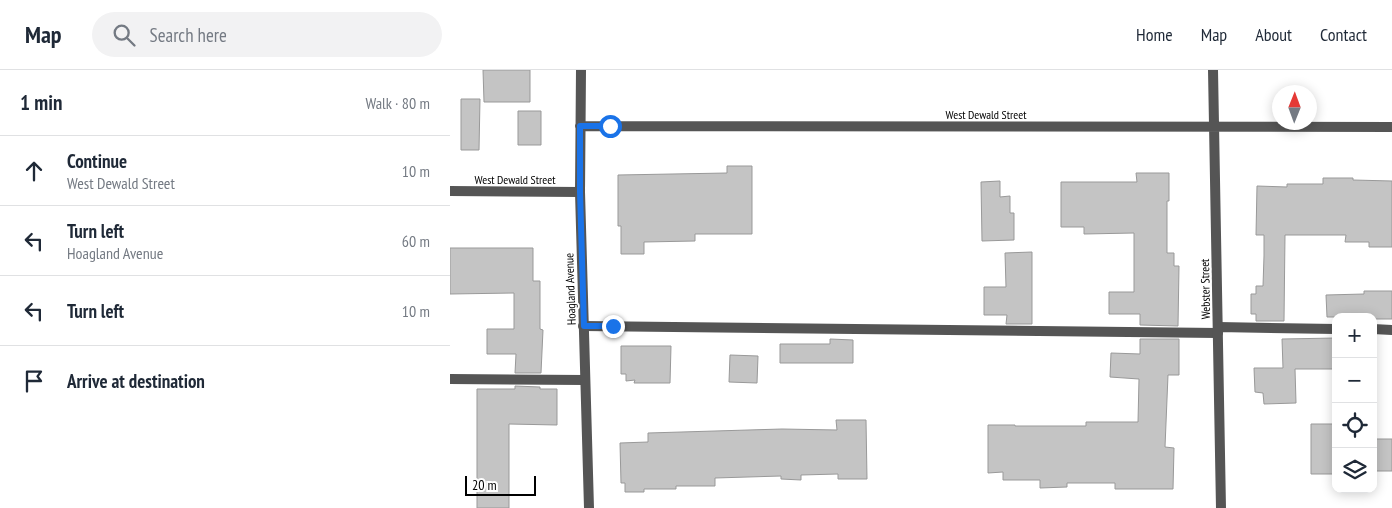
<!DOCTYPE html>
<meta charset="utf-8">
<style>
:root{--surface:#fff;--page:#f2f2f3;--text:#1f2937;--muted:#747a83;--line:#e0e1e3}
body{margin:0;font-family:"PT Sans Narrow",sans-serif;background:var(--page);color:var(--text)}
.controls{position:absolute;right:15px;bottom:15px;display:grid;overflow:hidden;border-radius:10px;box-shadow:0 2px 12px #0003}
.controls button{width:45px;height:45px;display:grid;place-items:center;padding:0;border:0;border-bottom:1px solid var(--line);background:var(--surface);color:var(--text);font:25px sans-serif}
.compass{position:absolute;left:822px;top:15px;width:45px;height:45px;border-radius:50%;background:var(--surface);box-shadow:0 2px 12px #0003;rotate:1deg}
.scale{position:absolute;left:15px;bottom:12px;width:71px;box-sizing:border-box;padding-left:5px;border:2px solid #000;border-top:0;font-size:14px;line-height:18px;white-space:nowrap;color:#000;-webkit-text-stroke:4px #fff;paint-order:stroke}
.stop{position:absolute;width:15px;height:15px;margin:-11px;border:4px solid #1a73e8;border-radius:50%;background:#fff}
.stop.end{background:#1a73e8;border-color:#fff;box-shadow:0 1px 5px #0008}
.list{margin:0;padding:0;list-style:none}
h2{display:flex;justify-content:space-between;align-items:center;height:65px;margin:0;padding:0 20px;font-size:21px}
h2 small{font-size:16px;font-weight:400;color:var(--muted)}
.list li{display:grid;grid-template-columns:32px 1fr auto;gap:15px;align-items:center;box-sizing:border-box;height:70px;padding:0 20px;border-top:1px solid var(--line)}
.list b{display:block;font-size:19px;white-space:nowrap}
.list p{margin:0;font-size:16px;white-space:nowrap;color:var(--muted)}
.list em{font-size:16px;font-style:normal;color:var(--muted)}
.icon{flex:none;width:28px;height:28px;fill:none;stroke:currentColor;stroke-width:2;stroke-linecap:round;stroke-linejoin:round}
.map{position:relative;flex:none;width:942px;height:438px;overflow:hidden}
header{display:flex;align-items:center;gap:30px;box-sizing:border-box;height:70px;padding:0 25px;background:var(--surface);border-bottom:1px solid var(--line)}
header strong{font-size:24px}
nav{display:flex;gap:28px;margin-inline-start:auto;font-size:18px}
.search{width:350px;height:45px;background:var(--page);display:flex;align-items:center;gap:12px;box-sizing:border-box;padding:0 18px;border-radius:28px;color:var(--muted);font-size:19px}
main{display:flex}
aside{flex:1;background:var(--surface)}
.map>svg:first-child{display:block}
.building{fill:#c4c4c4;stroke:#999}
.lines{fill:none;stroke-linecap:round;stroke-linejoin:round}
.service{stroke:#555;stroke-width:10}
.minor{stroke:#555;stroke-width:10}
.route{stroke:#1a73e8;stroke-width:6}
.labels{text-anchor:middle;dominant-baseline:central;stroke-width:4;stroke-linejoin:round;paint-order:stroke}
.street-label{font-size:12px;fill:#000;stroke:#fff}
</style>
<header>
<strong>Map</strong>
<div class="search"><svg class="icon" aria-label="search" viewBox="0 0 24 24"><circle cx="10" cy="10" r="6"/><path d="M15 15l6 6"/></svg>Search here</div>
<nav><a>Home</a><a>Map</a><a>About</a><a>Contact</a></nav>
</header>
<main>
<aside>
<h2>1 min<small>Walk · 80 m</small></h2>
<ul class="list">
<li><svg class="icon" aria-label="ahead" viewBox="0 0 24 24"><path d="M12 20V5M6 11l6-6 6 6"/></svg><div><b>Continue</b><p>West Dewald Street</p></div><em>10 m</em></li>
<li><svg class="icon" aria-label="left" viewBox="0 0 24 24"><path d="M17 20v-9H6M10 6l-5 5 5 5"/></svg><div><b>Turn left</b><p>Hoagland Avenue</p></div><em>60 m</em></li>
<li><svg class="icon" aria-label="left" viewBox="0 0 24 24"><path d="M17 20v-9H6M10 6l-5 5 5 5"/></svg><div><b>Turn left</b></div><em>10 m</em></li>
<li><svg class="icon" aria-label="arrive" viewBox="0 0 24 24"><path d="M6 21V4h12l-3 4 3 4H6"/></svg><div><b>Arrive at destination</b></div></li>
</ul>
</aside>
<div class="map">
<svg width="942" height="438" viewBox="0 0 942 438">
<rect width="100%" height="100%" fill="#fff"/>
<!-- building -->
<path class="building" d="M 33,0 L 80,0 L 80,32 L 34,32 Z
M 11,29 L 30,29 L 29,80 L 11,80 Z
M 68,41 L 91,41 L 91,75 L 68,75 Z
M 277,96 L 302,96 L 302,164 L 245,164 L 245,171 L 194,172 L 194,184 L 171,184 L 171,156 L 168,156 L 168,105 L 277,103 Z
M 686,103 L 719,103 L 719,131 L 717,131 L 717,183 L 724,183 L 724,196 L 729,196 L 728,256 L 690,255 L 690,244 L 659,244 L 659,222 L 684,222 L 684,163 L 634,164 L 634,157 L 611,157 L 611,112 L 687,112 Z
M 873,108 L 903,108 L 903,110 L 942,111 L 942,177 L 919,177 L 919,172 L 895,172 L 896,165 L 835,165 L 834,251 L 806,251 L 806,244 L 801,244 L 801,224 L 806,224 L 806,216 L 813,216 L 814,186 L 814,165 L 806,165 L 807,116 L 837,117 L 837,114 L 873,114 Z
M 550,111 L 550,127 L 560,126 L 560,143 L 564,143 L 564,170 L 532,171 L 531,112 Z
M 0,178 L 83,178 L 83,211 L 90,211 L 90,259 L 93,260 L 91,303 L 65,303 L 66,284 L 37,284 L 37,259 L 64,259 L 64,223 L 0,224 Z
M 582,182 L 582,254 L 556,254 L 557,245 L 534,245 L 534,217 L 556,217 L 555,183 Z
M 914,221 L 942,221 L 942,249 L 923,249 L 923,247 L 877,247 L 876,225 L 914,224 Z
M 886,268 L 886,299 L 845,299 L 846,333 L 814,334 L 813,323 L 805,322 L 804,298 L 833,298 L 832,269 Z
M 380,269 L 403,270 L 403,293 L 330,293 L 330,274 L 380,274 Z
M 690,269 L 729,269 L 729,305 L 718,305 L 715,377 L 724,378 L 723,419 L 665,419 L 665,413 L 617,413 L 617,417 L 590,418 L 590,410 L 553,410 L 553,402 L 538,403 L 538,355 L 565,355 L 565,356 L 636,356 L 636,352 L 688,352 L 689,309 L 660,307 L 661,283 L 690,284 Z
M 171,276 L 221,276 L 220,313 L 184,313 L 185,310 L 176,311 L 176,304 L 171,304 Z
M 280,285 L 308,286 L 307,313 L 279,312 Z
M 65,316 L 90,317 L 90,319 L 107,319 L 107,355 L 59,354 L 59,438 L 27,438 L 27,319 L 65,319 Z
M 386,350 L 416,350 L 417,409 L 388,409 L 388,404 L 351,405 L 351,410 L 331,409 L 331,406 L 265,408 L 265,416 L 226,416 L 226,419 L 194,419 L 194,422 L 175,422 L 175,413 L 171,413 L 170,373 L 198,372 L 198,363 L 332,359 L 387,360 Z
M 861,354 L 886,354 L 886,404 L 861,404 Z
M 923,369 L 942,369 L 942,401 L 923,401 Z"/>
<g class="lines">
<!-- service -->
<path class="service" d="M 133,256 L 768,263
M 768,257 L 886,259
M 923,259 L 942,260
M 0,309 L 135,310"/>
<!-- minor -->
<path class="minor" d="M 131,0 L 130,122 L 139,438
M 763,0 L 771,438
M 130,56 L 942,57
M 0,121 L 130,122"/>
</g>
<g class="lines">
<!-- route -->
<path class="route" d="M 160,56 L 130,56 L 130,122 L 134,256 L 163,256"/>
</g>
<g class="labels">
<!-- street labels -->
<g class="street-label">
<text x="536" y="44">West Dewald Street</text>
<text x="65" y="109">West Dewald Street</text>
<text transform="translate(120 219) rotate(-92)">Hoagland Avenue</text>
<text transform="translate(755 219) rotate(-91)">Webster Street</text>
</g>
</g>
</svg>
<div class="controls">
<button>+</button>
<button>−</button>
<button><svg class="icon" aria-label="locate" viewBox="0 0 24 24"><circle cx="12" cy="12" r="6"/><path d="M12 2v4M12 18v4M2 12h4M18 12h4"/></svg></button>
<button><svg class="icon" aria-label="layers" viewBox="0 0 24 24"><path d="M12 4l9 5-9 5-9-5zM3 14l9 5 9-5"/></svg></button>
</div>
<svg class="compass" viewBox="-18 -18 36 36"><path d="M0-13l5 13h-10z" fill="#e53935"/><path d="M0 13l5-13h-10z" fill="#747a83"/></svg>
<div class="scale">20 m</div>
<div class="stop" style="left:160px;top:56px"></div>
<div class="stop end" style="left:163px;top:256px"></div>
</div>
</main>
